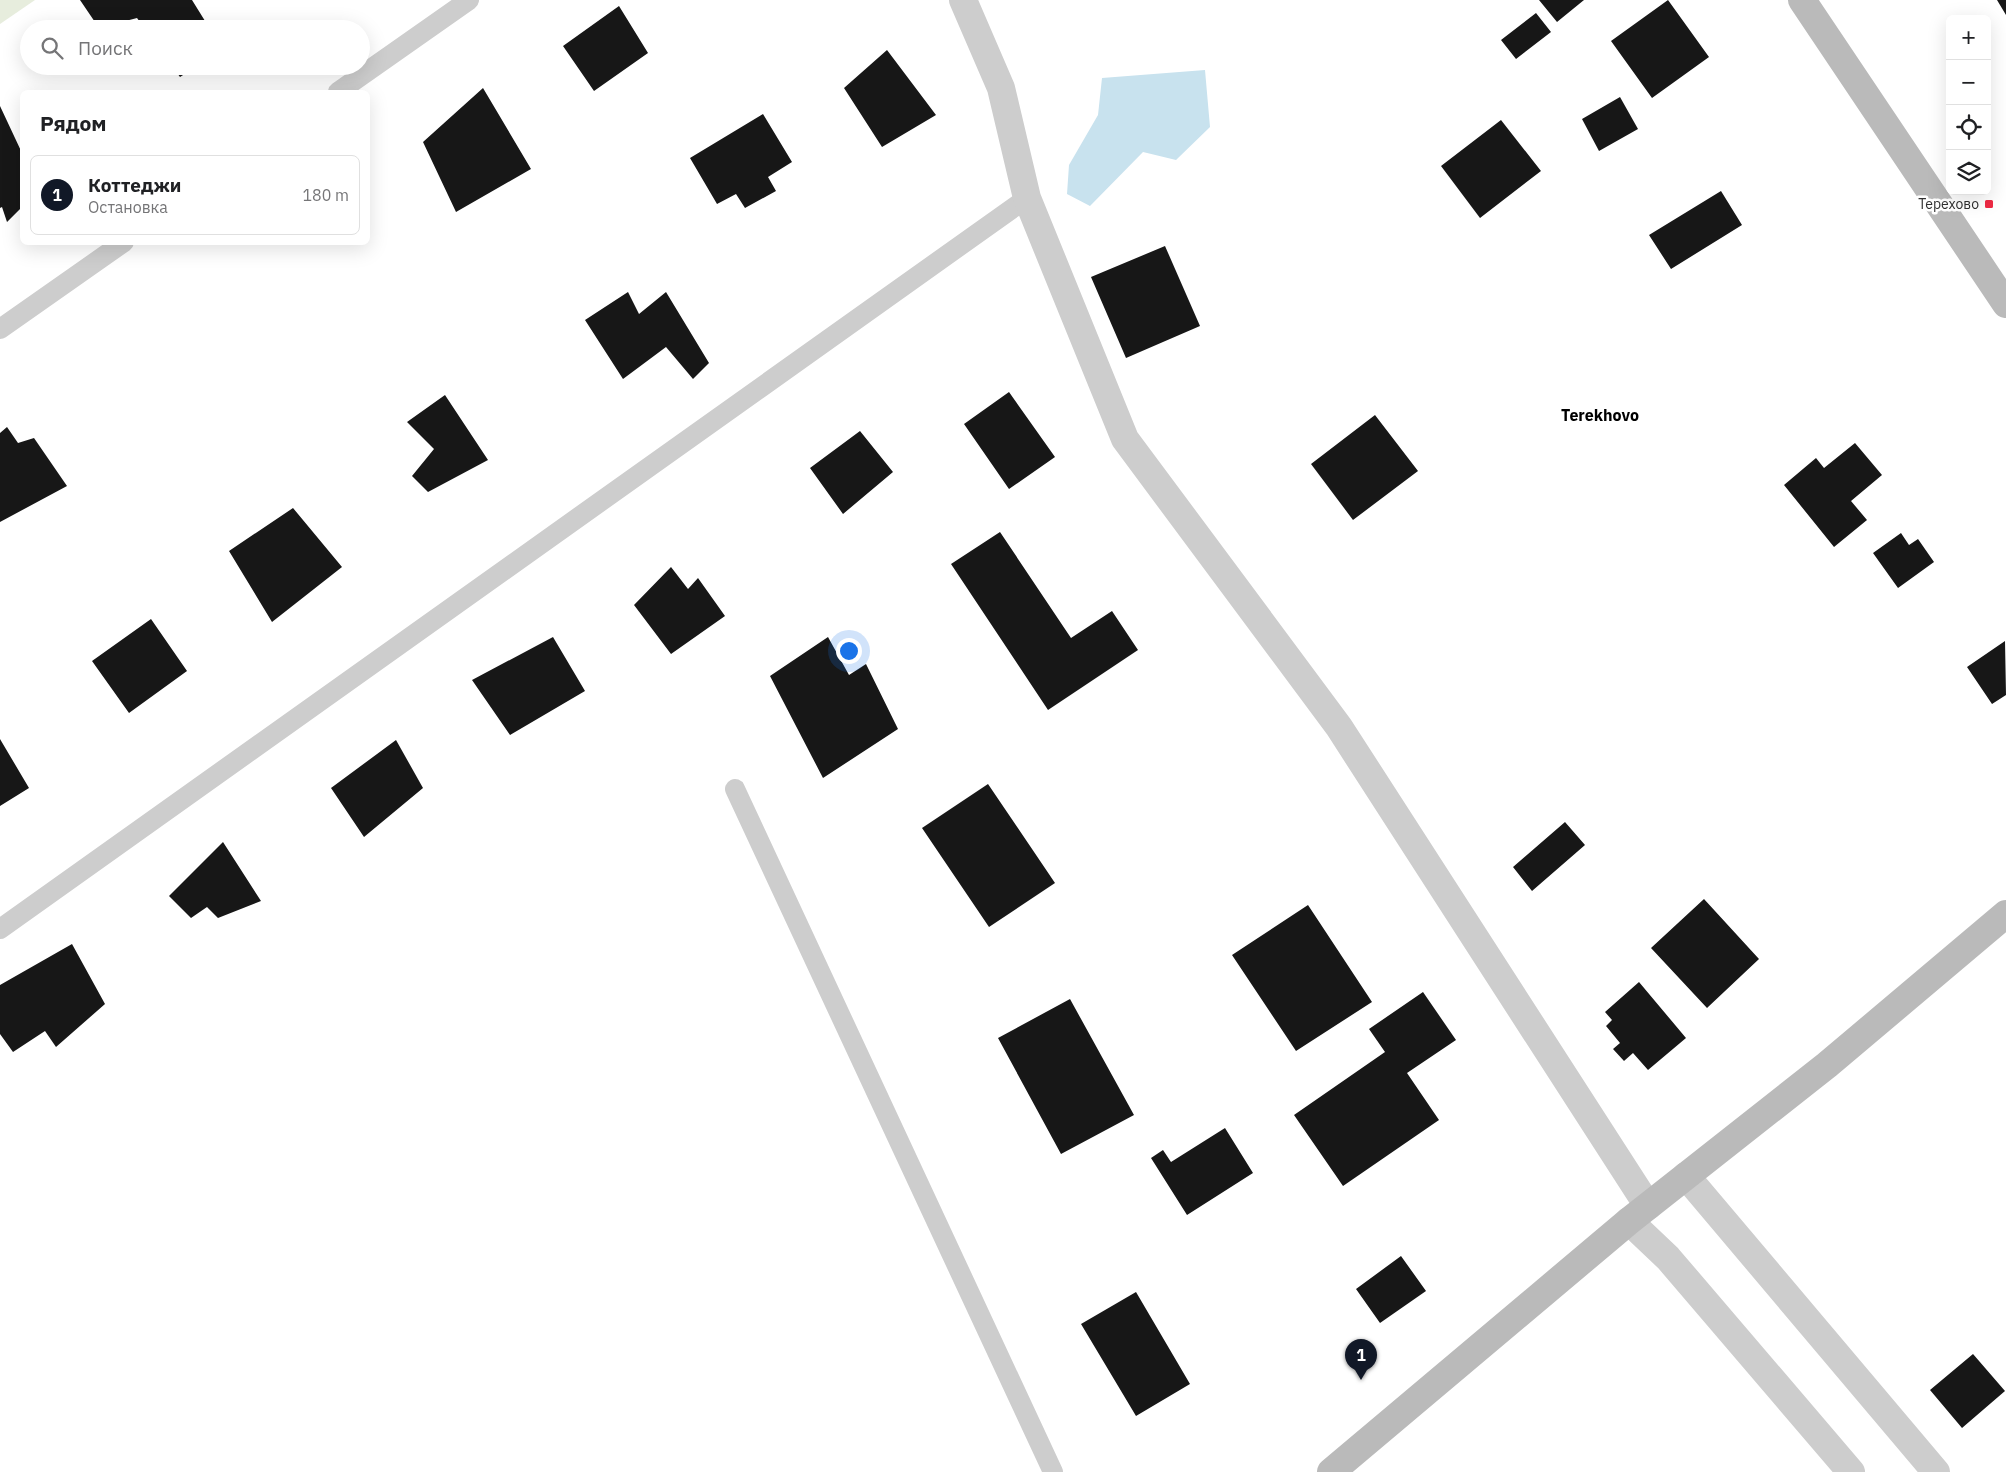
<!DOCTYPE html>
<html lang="ru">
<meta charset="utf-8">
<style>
:root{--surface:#fff;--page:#f6f6f6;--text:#202124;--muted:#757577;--line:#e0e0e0;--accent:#111827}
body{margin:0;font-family:"IBM Plex Sans",sans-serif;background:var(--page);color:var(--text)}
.controls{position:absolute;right:15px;top:15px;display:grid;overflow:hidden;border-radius:8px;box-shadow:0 5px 20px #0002}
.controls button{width:45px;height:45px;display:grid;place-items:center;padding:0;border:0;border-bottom:1px solid var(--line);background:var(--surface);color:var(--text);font:25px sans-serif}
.you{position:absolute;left:848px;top:650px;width:18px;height:18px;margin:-12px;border:4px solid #fff;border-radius:50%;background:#1a73e8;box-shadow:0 0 0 8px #1a73e833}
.badge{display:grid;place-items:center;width:32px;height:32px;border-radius:50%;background:var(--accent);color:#fff;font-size:16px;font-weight:700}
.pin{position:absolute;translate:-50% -41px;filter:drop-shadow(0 1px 2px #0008)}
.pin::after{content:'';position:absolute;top:26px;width:18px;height:15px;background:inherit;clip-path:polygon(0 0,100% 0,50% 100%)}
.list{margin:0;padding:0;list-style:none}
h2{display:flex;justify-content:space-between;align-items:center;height:65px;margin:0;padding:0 20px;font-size:21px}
h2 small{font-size:16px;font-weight:400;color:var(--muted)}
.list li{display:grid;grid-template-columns:32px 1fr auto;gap:15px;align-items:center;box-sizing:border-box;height:80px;margin:0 10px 10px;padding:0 10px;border:1px solid var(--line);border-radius:8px}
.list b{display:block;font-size:19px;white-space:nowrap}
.list p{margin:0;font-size:16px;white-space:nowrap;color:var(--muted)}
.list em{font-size:16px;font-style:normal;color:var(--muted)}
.icon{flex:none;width:28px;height:28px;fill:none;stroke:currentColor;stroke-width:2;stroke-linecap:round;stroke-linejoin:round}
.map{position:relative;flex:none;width:2006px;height:1472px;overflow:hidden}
.search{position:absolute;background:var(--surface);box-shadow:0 5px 20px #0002;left:20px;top:20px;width:350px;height:55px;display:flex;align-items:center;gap:12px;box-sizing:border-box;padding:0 18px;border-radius:28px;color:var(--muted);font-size:19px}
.panel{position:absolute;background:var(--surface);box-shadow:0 5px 20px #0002;left:20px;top:90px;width:350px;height:155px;border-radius:8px}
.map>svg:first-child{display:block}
.green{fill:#e7eddd}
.water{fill:#c8e2ee}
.building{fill:#171717}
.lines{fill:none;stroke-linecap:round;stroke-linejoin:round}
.service{stroke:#cdcdcd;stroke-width:20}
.minor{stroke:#cdcdcd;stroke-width:28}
.secondary{stroke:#bababa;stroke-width:28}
.poi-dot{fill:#ef2a44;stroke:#fff;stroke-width:2}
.labels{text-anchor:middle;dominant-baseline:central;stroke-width:5;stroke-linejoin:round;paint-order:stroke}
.poi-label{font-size:14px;fill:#303030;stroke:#fff;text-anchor:end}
.quarter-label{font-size:16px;font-weight:bold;fill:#000;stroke:#fff}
</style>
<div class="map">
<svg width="2006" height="1472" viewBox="0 0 2006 1472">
<rect width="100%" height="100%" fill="#fff"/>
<!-- green -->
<path class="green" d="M 0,0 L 35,0 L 0,24 Z"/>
<!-- water -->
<path class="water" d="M 1205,70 L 1210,127 L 1176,160 L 1143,152 L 1090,206 L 1067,194 L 1069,165 L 1098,115 L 1102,78 Z"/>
<!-- building -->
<path class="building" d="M 80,0 L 192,0 L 210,29 L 145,29 L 137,18 L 99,28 Z
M 1539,0 L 1584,0 L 1557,22 Z
M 1668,0 L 1709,57 L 1652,98 L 1611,41 Z
M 1997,0 L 2006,0 L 2006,15 Z
M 619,6 L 648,53 L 594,91 L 563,46 Z
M 1536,13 L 1551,32 L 1516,59 L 1501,40 Z
M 887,50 L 936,115 L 882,147 L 844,88 Z
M 172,66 L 197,66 L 180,77 Z
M 483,88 L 531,169 L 456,212 L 423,142 Z
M 1620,97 L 1638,129 L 1599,151 L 1582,119 Z
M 0,106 L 22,153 L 22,207 L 7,222 L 2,207 L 0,208 Z
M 763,114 L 792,162 L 768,177 L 776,191 L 745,208 L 736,194 L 717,204 L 690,158 Z
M 1501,120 L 1541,171 L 1480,218 L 1441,166 Z
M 1721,191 L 1742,225 L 1671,269 L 1649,235 Z
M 1165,246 L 1200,326 L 1126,358 L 1091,277 Z
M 628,292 L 639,314 L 666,292 L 709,363 L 693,379 L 666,347 L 623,379 L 585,320 Z
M 1009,392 L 1055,457 L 1009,489 L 964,424 Z
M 445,395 L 488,460 L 428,492 L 412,476 L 434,449 L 407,422 Z
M 1375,415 L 1418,471 L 1353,520 L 1311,464 Z
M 7,427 L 18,443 L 34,438 L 67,486 L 0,522 L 0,433 Z
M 860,431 L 893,472 L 843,514 L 810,468 Z
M 1855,443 L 1882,475 L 1851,501 L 1867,520 L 1834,547 L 1784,485 L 1816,458 L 1824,468 Z
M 293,508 L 342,567 L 272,622 L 229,551 Z
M 1000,532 L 1071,638 L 1112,611 L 1138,650 L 1048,710 L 951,564 Z
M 1901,533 L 1909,545 L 1918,539 L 1934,562 L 1898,588 L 1873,553 Z
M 671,567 L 688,589 L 698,578 L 725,616 L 671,654 L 634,605 Z
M 151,619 L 187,671 L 129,713 L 92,661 Z
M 553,637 L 585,691 L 510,735 L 472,680 Z
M 828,637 L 849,675 L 866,664 L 898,729 L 823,778 L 770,676 Z
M 2005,641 L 2006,695 L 1992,704 L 1967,667 Z
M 0,739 L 29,788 L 0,806 Z
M 396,740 L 423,788 L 364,837 L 331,788 Z
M 988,784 L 1055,883 L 989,927 L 922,828 Z
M 1565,822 L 1585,845 L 1532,891 L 1513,867 Z
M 223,842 L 261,901 L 218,918 L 207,907 L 191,918 L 169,896 Z
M 1704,899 L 1759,959 L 1707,1008 L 1651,948 Z
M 1308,905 L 1372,1002 L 1296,1051 L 1232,955 Z
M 72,944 L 105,1004 L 56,1047 L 45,1031 L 13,1052 L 0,1034 L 0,985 Z
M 1639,982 L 1686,1038 L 1648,1070 L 1633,1053 L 1624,1061 L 1613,1049 L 1620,1043 L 1606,1026 L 1612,1020 L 1605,1012 Z
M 1423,992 L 1456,1040 L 1407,1073 L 1439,1120 L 1343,1186 L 1294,1115 L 1385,1052 L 1369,1029 Z
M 1070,999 L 1134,1115 L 1061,1154 L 998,1038 Z
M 1225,1128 L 1253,1173 L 1187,1215 L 1151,1158 L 1163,1150 L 1171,1162 Z
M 1401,1256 L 1426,1291 L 1380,1323 L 1356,1289 Z
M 1136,1292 L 1190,1384 L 1136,1416 L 1081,1324 Z
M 1973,1354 L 2005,1391 L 1962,1428 L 1930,1390 Z"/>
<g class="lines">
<!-- service -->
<path class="service" d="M 338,92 L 469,0
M 0,329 L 124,242
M 735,789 L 1053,1472
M 0,929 L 1027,198"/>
<!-- minor -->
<path class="minor" d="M 963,0 L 1001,88 L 1027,198 L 1125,439 L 1339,727 L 1648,1206
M 1686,1176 L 1936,1472
M 1629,1221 L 1668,1258 L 1851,1472"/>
<!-- secondary -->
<path class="secondary" d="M 1802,0 L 2006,304
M 1331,1472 L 1629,1221 L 1827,1065 L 2006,914"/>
</g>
<!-- markers -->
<rect class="poi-dot" x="1984" y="199" width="10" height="10" rx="2.5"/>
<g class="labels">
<!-- poi labels -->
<g class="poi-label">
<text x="1979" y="204">Терехово</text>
</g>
<!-- quarter labels -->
<g class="quarter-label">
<text x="1600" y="415">Terekhovo</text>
</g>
</g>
</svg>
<div class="controls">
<button>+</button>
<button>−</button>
<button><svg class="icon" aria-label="locate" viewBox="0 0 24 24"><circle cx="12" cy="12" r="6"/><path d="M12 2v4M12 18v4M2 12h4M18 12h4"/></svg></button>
<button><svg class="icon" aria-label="layers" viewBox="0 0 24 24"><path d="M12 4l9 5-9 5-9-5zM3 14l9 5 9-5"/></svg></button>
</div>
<div class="you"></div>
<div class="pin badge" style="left:1361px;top:1380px">1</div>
<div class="search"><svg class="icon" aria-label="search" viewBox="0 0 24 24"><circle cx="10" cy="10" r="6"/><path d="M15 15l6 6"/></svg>Поиск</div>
<section class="panel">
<h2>Рядом<small></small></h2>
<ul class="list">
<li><span class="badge">1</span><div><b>Коттеджи</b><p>Остановка</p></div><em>180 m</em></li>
</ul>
</section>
</div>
